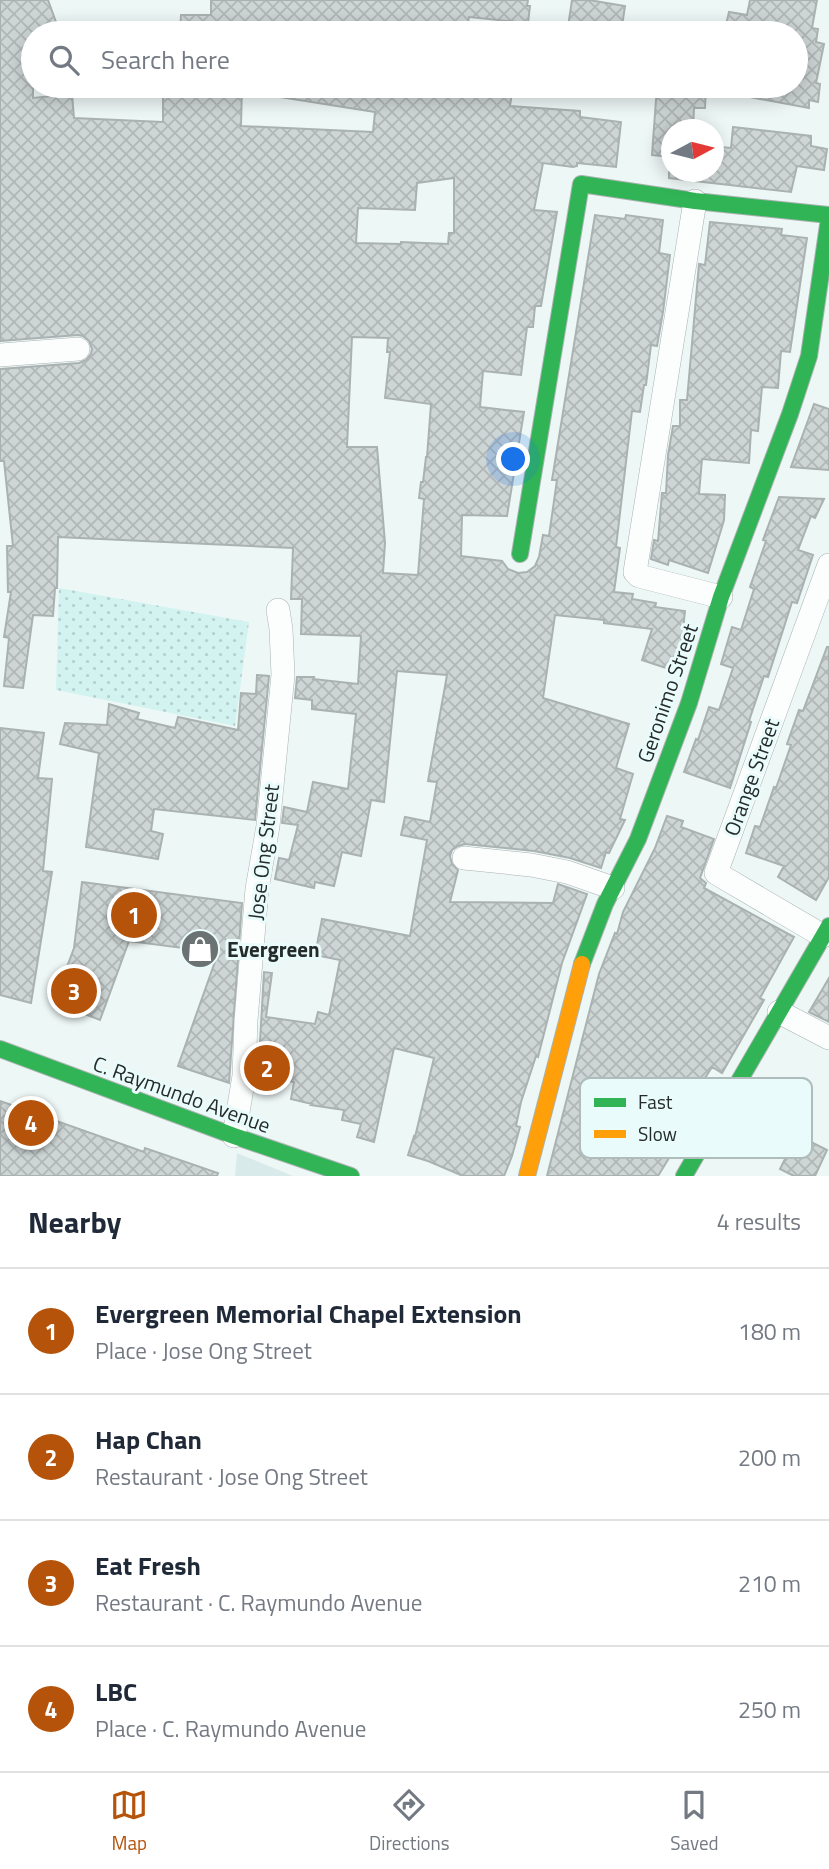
<!DOCTYPE html>
<meta charset="utf-8">
<style>
:root{--surface:#fff;--page:#f6f6f7;--text:#1f2937;--muted:#747a83;--line:#e0e1e3;--accent:#b45309}
body{margin:0;font-family:"Titillium Web",sans-serif;background:var(--page);color:var(--text)}
.compass{position:absolute;left:661px;top:119px;width:63px;height:63px;border-radius:50%;background:var(--surface);box-shadow:0 4px 18px #0003;rotate:83deg}
.you{position:absolute;left:514px;top:460px;width:24px;height:24px;margin:-18px;border:5px solid #fff;border-radius:50%;background:#1a73e8;box-shadow:0 0 0 10px #1a73e833}
.badge{display:grid;place-items:center;width:46px;height:46px;border-radius:50%;background:var(--accent);color:#fff;font-size:23px;font-weight:700}
.pin{position:absolute;translate:-50% -50%;border:4px solid #fff;box-shadow:0 2px 7px #0006}
.list{margin:0;padding:0;list-style:none}
h2{display:flex;justify-content:space-between;align-items:center;height:91px;margin:0;padding:0 28px;font-size:30px}
h2 small{font-size:23px;font-weight:400;color:var(--muted)}
.list li{display:grid;grid-template-columns:46px 1fr auto;gap:21px;align-items:center;box-sizing:border-box;height:126px;padding:0 28px;border-top:2px solid var(--line)}
.list b{display:block;font-size:26px;white-space:nowrap}
.list p{margin:0;font-size:23px;white-space:nowrap;color:var(--muted)}
.list em{font-size:23px;font-style:normal;color:var(--muted)}
.icon{flex:none;width:38px;height:38px;fill:none;stroke:currentColor;stroke-width:2;stroke-linecap:round;stroke-linejoin:round}
.map{position:relative;flex:none;width:829px;height:1176px;overflow:hidden}
.search{position:absolute;background:var(--surface);box-shadow:0 4px 18px #0003;left:21px;right:21px;top:21px;height:77px;display:flex;align-items:center;gap:18px;box-sizing:border-box;padding:0 24px;border-radius:38px;color:var(--muted);font-size:26px}
.sheet{height:595px;background:var(--surface)}
nav{display:flex;justify-content:space-around;align-items:center;box-sizing:border-box;height:98px;border-top:2px solid var(--line);background:var(--surface);font-size:19px;color:var(--muted)}
nav a{display:grid;justify-items:center;gap:4px}
nav .on{color:var(--accent)}
.map>svg:first-child{display:block}
.built{fill:#d8eae9}
.grass{fill:url(#grass-dots)}
.building{fill:url(#building-cross-hatch);stroke:#aab2b1;stroke-width:2;fill-rule:evenodd}
.lines{fill:none;stroke-linecap:round;stroke-linejoin:round}
.street-casing{stroke:#aab2b1;stroke-width:24}
.fast-casing{stroke:#aab2b1;stroke-width:18}
.slow-casing{stroke:#aab2b1;stroke-width:18}
.street{stroke:#fcfefe;stroke-width:23}
.fast{stroke:#30b455;stroke-width:16}
.slow{stroke:#ff9f0a;stroke-width:16}
.labels{text-anchor:middle;dominant-baseline:central;stroke-width:6;stroke-linejoin:round;paint-order:stroke}
.street-label{font-size:21px;fill:#252b2b;stroke:#e9fbfa}
.poi-label{font-size:21px;font-weight:bold;fill:#252b2b;stroke:#e9fbfa;text-anchor:start}
.key{fill:#e9fbfa;stroke:#aebdbc;stroke-width:2}
.key-label{font-size:19px;fill:#252b2b}
</style>
<div class="map">
<svg width="829" height="1176" viewBox="0 0 829 1176">
<defs>
<pattern id="grass-dots" width="8" height="8" patternUnits="userSpaceOnUse" patternTransform="scale(1.75)"><rect width="8" height="8" fill="#d3f3f1"/><path d="M2 2h.1M6 6h.1" fill="none" stroke="#b5d0cf" stroke-width="1.8" stroke-linecap="round"/></pattern>
<pattern id="building-cross-hatch" width="8" height="8" patternUnits="userSpaceOnUse" patternTransform="scale(1.75)"><rect width="8" height="8" fill="#ced5d5"/><path d="M0 0l8 8M0 8l8-8" fill="none" stroke="#b1b7b7"/></pattern>
</defs>
<rect width="100%" height="100%" fill="#edf7f6"/>
<!-- built -->
<path class="built" d="M 237,1153 L 293,1176 L 235,1176 Z"/>
<!-- grass -->
<path class="grass" d="M 59,588 L 249,622 L 235,726 L 56,690 Z"/>
<!-- building -->
<path class="building" d="M 0,0 L 48,0 L 60,33 L 33,33 L 33,98 L 72,94 L 74,118 L 163,122 L 163,86 L 242,86 L 241,126 L 373,132 L 375,112 L 273,96 L 273,86 L 513,86 L 510,106 L 580,111 L 580,117 L 621,122 L 616,167 L 577,163 L 577,166 L 573,167 L 543,163 L 534,210 L 557,212 L 541,306 L 535,306 L 533,327 L 527,327 L 521,375 L 483,371 L 480,407 L 524,412 L 507,516 L 462,515 L 461,556 L 502,561 L 508,569 L 518,573 L 527,572 L 535,566 L 539,557 L 543,535 L 549,536 L 557,480 L 552,480 L 595,215 L 625,219 L 626,215 L 663,220 L 659,253 L 670,255 L 663,312 L 657,346 L 651,345 L 646,385 L 644,385 L 640,412 L 632,411 L 616,547 L 620,548 L 614,592 L 633,594 L 632,599 L 656,603 L 655,607 L 685,611 L 683,629 L 690,632 L 678,672 L 642,660 L 652,629 L 604,623 L 604,620 L 555,615 L 543,698 L 629,724 L 616,768 L 633,774 L 620,819 L 625,820 L 609,853 L 606,852 L 601,868 L 570,858 L 534,851 L 465,844 L 458,846 L 452,850 L 450,856 L 452,864 L 458,870 L 450,902 L 553,903 L 558,884 L 587,894 L 562,963 L 538,1057 L 536,1056 L 521,1102 L 516,1126 L 520,1127 L 512,1156 L 504,1176 L 463,1176 L 428,1161 L 408,1155 L 414,1136 L 415,1137 L 434,1058 L 394,1048 L 374,1142 L 357,1137 L 361,1124 L 342,1120 L 344,1110 L 311,1105 L 312,1104 L 291,1099 L 294,1082 L 258,1077 L 264,972 L 272,973 L 266,1017 L 315,1024 L 318,1012 L 329,1015 L 340,960 L 315,955 L 322,919 L 410,936 L 427,840 L 401,835 L 405,817 L 430,822 L 437,782 L 428,781 L 447,675 L 397,671 L 384,802 L 371,800 L 361,856 L 342,852 L 334,886 L 315,882 L 314,888 L 275,879 L 279,858 L 289,860 L 298,825 L 282,823 L 284,807 L 307,812 L 313,782 L 348,789 L 356,714 L 312,709 L 312,700 L 295,698 L 297,677 L 314,677 L 313,679 L 358,684 L 361,636 L 301,634 L 302,599 L 291,599 L 293,548 L 58,537 L 57,588 L 55,588 L 53,616 L 33,615 L 23,688 L 4,686 L 9,638 L 4,637 L 11,592 L 8,592 L 7,546 L 13,546 L 4,461 L 0,461 L 0,369 L 79,363 L 86,360 L 91,354 L 92,349 L 89,341 L 83,336 L 78,335 L 0,341 ZM 454,178 L 454,233 L 449,233 L 448,244 L 401,242 L 401,244 L 356,243 L 358,208 L 415,210 L 417,183 ZM 352,337 L 388,338 L 387,352 L 390,352 L 385,398 L 431,404 L 427,457 L 426,457 L 423,482 L 421,482 L 419,498 L 424,499 L 418,575 L 383,573 L 385,543 L 377,447 L 347,447 Z
M 211,0 L 528,0 L 527,6 L 530,6 L 528,23 L 469,17 L 466,33 L 294,33 L 266,29 L 266,33 L 180,33 L 181,15 L 211,15 Z
M 572,0 L 589,0 L 625,6 L 621,33 L 567,33 Z
M 750,0 L 817,0 L 812,28 L 818,29 L 816,42 L 824,44 L 816,83 L 820,84 L 818,102 L 809,100 L 809,108 L 739,95 L 740,86 L 796,86 L 796,33 L 724,33 L 729,12 L 747,15 Z
M 657,86 L 706,86 L 705,108 L 694,108 L 693,130 L 671,130 L 671,157 L 652,155 Z
M 733,127 L 811,136 L 811,146 L 827,149 L 824,170 L 797,166 L 791,192 L 669,178 L 669,172 L 713,172 L 713,146 L 731,148 Z
M 710,222 L 782,229 L 781,235 L 807,238 L 790,352 L 781,351 L 778,388 L 762,387 L 758,431 L 751,430 L 749,463 L 702,459 L 699,494 L 725,495 L 724,520 L 708,573 L 669,560 L 668,565 L 651,559 L 654,540 L 658,541 L 662,493 L 666,493 L 668,455 L 673,426 L 680,426 L 680,400 L 687,400 L 699,264 L 705,265 Z
M 814,404 L 829,409 L 829,470 L 791,467 Z
M 779,497 L 824,499 L 815,518 L 811,516 L 798,550 L 813,555 L 797,603 L 792,602 L 768,677 L 764,676 L 749,721 L 751,722 L 730,788 L 684,772 L 696,739 L 698,740 L 709,707 L 719,710 L 733,668 L 721,664 L 732,627 L 741,630 L 754,589 L 750,587 L 766,541 L 763,540 Z
M 827,647 L 829,647 L 829,877 L 816,900 L 778,877 L 784,866 L 746,853 L 755,826 L 760,827 L 774,787 L 776,788 L 791,745 L 787,744 L 799,710 L 803,711 Z
M 257,675 L 269,676 L 255,820 L 154,809 L 151,831 L 163,834 L 158,859 L 86,847 L 99,753 L 60,744 L 65,723 L 107,725 L 109,704 L 139,713 L 137,719 L 175,728 L 178,717 L 238,730 L 241,693 L 256,694 Z
M 0,728 L 44,733 L 38,778 L 52,779 L 43,871 L 52,872 L 31,1003 L 0,995 Z
M 667,816 L 683,821 L 681,827 L 714,839 L 700,878 L 706,883 L 704,888 L 794,937 L 760,998 L 764,1000 L 722,1073 L 712,1067 L 688,1105 L 699,1112 L 679,1146 L 677,1145 L 658,1176 L 547,1176 L 599,974 L 615,933 L 617,934 L 623,912 L 655,848 Z
M 82,882 L 242,903 L 229,1083 L 178,1066 L 217,956 L 190,952 L 191,949 L 129,941 L 100,1020 L 54,1002 L 74,948 Z
M 829,978 L 829,1022 L 809,1012 Z
M 0,1101 L 144,1152 L 145,1148 L 218,1173 L 217,1176 L 0,1176 Z
M 797,1135 L 827,1150 L 815,1176 L 794,1176 L 780,1169 Z"/>
<g class="lines">
<!-- street casing -->
<g class="street-casing">
<path id="street" d="M 695,201 L 635,572 L 639,576 L 721,597
M 0,355 L 78,349
M 464,858 L 531,865 L 567,872 L 613,888
M 823,936 L 716,873 L 829,565
M 779,1012 L 829,1038
M 234,1136 L 244,1076 L 246,1020 L 257,889 L 268,826 L 283,675 L 281,629 L 278,610"/>
</g>
<!-- fast casing -->
<g class="fast-casing">
<path id="fast" d="M 520,554 L 581,184 L 695,201 L 829,215
M 582,964 L 605,904 L 638,839 L 689,703 L 721,597 L 790,414 L 809,356 L 829,218
M 0,1049 L 234,1136 L 351,1176
M 684,1176 L 829,926"/>
</g>
<!-- slow casing -->
<g class="slow-casing">
<path id="slow" d="M 527,1176 L 582,964"/>
</g>
<!-- street -->
<use href="#street" class="street"/>
<!-- fast -->
<use href="#fast" class="fast"/>
<!-- slow -->
<use href="#slow" class="slow"/>
</g>
<!-- icons -->
<defs>
<g id="shop-disc" transform="scale(2.0125)"><circle r="9.5" fill="#6b7272" stroke="#e9fbfa"/><path d="M-5-2.5h2.3a2.7 3.5 0 0 1 5.4 0H5L5.5 6h-11ZM-1.5-2.5h3a1.5 2.3 0 0 0-3 0Z" fill="#fff"/></g>
</defs>
<g fill-rule="evenodd">
<use href="#shop-disc" x="200" y="949"/>
</g>
<g class="labels">
<!-- street labels -->
<g class="street-label">
<text transform="translate(667 693) rotate(-71)">Geronimo Street</text>
<text transform="translate(751 777) rotate(-70)">Orange Street</text>
<text transform="translate(263 852) rotate(-83)">Jose Ong Street</text>
<text transform="translate(182 1094) rotate(20)">C. Raymundo Avenue</text>
</g>
<!-- poi labels -->
<g class="poi-label">
<text x="227" y="949">Evergreen</text>
</g>
</g>
<!-- legend -->
<rect x="580" y="1078" width="232" height="80" rx="10" class="key"/>
<rect x="594" y="1098" width="32" height="9" fill="#30b455"/>
<rect x="594" y="1130" width="32" height="8" fill="#ff9f0a"/>
<g class="key-label">
<text x="638" y="1109">Fast</text>
<text x="638" y="1141">Slow</text>
</g>
</svg>
<svg class="compass" viewBox="-18 -18 36 36"><path d="M0-13l5 13h-10z" fill="#e53935"/><path d="M0 13l5-13h-10z" fill="#747a83"/></svg>
<div class="you"></div>
<div class="pin badge" style="left:134px;top:915px">1</div>
<div class="pin badge" style="left:267px;top:1068px">2</div>
<div class="pin badge" style="left:74px;top:991px">3</div>
<div class="pin badge" style="left:31px;top:1123px">4</div>
<div class="search"><svg class="icon" aria-label="search" viewBox="0 0 24 24"><circle cx="10" cy="10" r="6"/><path d="M15 15l6 6"/></svg>Search here</div>
</div>
<section class="sheet">
<h2>Nearby<small>4 results</small></h2>
<ul class="list">
<li><span class="badge">1</span><div><b>Evergreen Memorial Chapel Extension</b><p>Place · Jose Ong Street</p></div><em>180 m</em></li>
<li><span class="badge">2</span><div><b>Hap Chan</b><p>Restaurant · Jose Ong Street</p></div><em>200 m</em></li>
<li><span class="badge">3</span><div><b>Eat Fresh</b><p>Restaurant · C. Raymundo Avenue</p></div><em>210 m</em></li>
<li><span class="badge">4</span><div><b>LBC</b><p>Place · C. Raymundo Avenue</p></div><em>250 m</em></li>
</ul>
</section>
<nav>
<a class="on"><svg class="icon" aria-label="map" viewBox="0 0 24 24"><path d="M3 6l6-2 6 2 6-2v14l-6 2-6-2-6 2zM9 4v14M15 6v14"/></svg>Map</a>
<a><svg class="icon" aria-label="directions" viewBox="0 0 24 24"><path d="M12 3l9 9-9 9-9-9zM9 14v-3h6M13 9l2 2-2 2"/></svg>Directions</a>
<a><svg class="icon" aria-label="saved" viewBox="0 0 24 24"><path d="M7 4h10v16l-5-4-5 4z"/></svg>Saved</a>
</nav>
